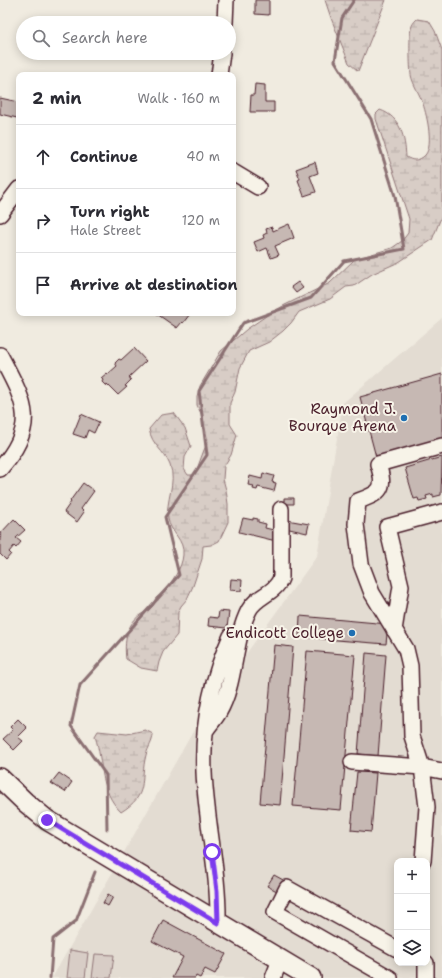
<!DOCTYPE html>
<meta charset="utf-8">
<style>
:root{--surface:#fff;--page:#f7f7f7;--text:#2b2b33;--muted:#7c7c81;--line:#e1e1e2}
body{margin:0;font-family:"Shantell Sans",sans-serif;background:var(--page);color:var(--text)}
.controls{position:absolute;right:12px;bottom:12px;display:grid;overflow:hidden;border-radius:8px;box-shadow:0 2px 10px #0003}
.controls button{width:36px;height:36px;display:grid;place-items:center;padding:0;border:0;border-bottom:1px solid var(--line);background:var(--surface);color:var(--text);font:20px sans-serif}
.stop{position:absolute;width:12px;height:12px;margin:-9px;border:3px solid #7c3aed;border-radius:50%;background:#fff}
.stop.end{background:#7c3aed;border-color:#fff;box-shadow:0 1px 4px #0008}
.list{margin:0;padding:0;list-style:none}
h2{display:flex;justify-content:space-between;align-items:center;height:52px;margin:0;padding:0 16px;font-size:17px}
h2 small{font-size:13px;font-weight:400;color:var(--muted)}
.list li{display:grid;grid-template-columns:26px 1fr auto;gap:12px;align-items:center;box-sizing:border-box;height:64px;padding:0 16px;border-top:1px solid var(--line)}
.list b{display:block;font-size:15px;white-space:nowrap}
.list p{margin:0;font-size:13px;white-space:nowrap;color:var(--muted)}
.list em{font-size:13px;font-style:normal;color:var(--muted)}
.icon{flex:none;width:22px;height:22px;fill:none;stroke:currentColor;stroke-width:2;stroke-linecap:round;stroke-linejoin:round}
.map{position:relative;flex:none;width:442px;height:978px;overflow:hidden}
.search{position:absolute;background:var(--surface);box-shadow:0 2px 10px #0003;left:16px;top:16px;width:220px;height:44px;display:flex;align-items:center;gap:10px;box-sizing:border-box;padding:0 14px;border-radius:22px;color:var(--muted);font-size:15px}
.panel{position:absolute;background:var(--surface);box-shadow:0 2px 10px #0003;left:16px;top:72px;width:220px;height:244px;border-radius:8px}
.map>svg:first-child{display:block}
.built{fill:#e3dcd2;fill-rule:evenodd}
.wetland{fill:url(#wetland-marsh);stroke:#917678}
.pitch{fill:#d8cdc6;stroke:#917678}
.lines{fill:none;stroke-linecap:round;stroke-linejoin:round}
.stream{stroke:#8b6f72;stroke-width:3}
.building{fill:#c6b8b3;stroke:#4a1f2b}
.minor-casing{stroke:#4a1f2b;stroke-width:18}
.major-casing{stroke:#4a1f2b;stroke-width:22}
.minor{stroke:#f7f3e8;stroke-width:15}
.major{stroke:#f7f3e8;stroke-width:19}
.route{stroke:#7c3aed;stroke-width:5}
.poi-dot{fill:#1f6fb2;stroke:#f7f3e8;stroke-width:1.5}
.labels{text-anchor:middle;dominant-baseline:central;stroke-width:4;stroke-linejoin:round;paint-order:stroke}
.poi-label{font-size:15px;fill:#4a1f2b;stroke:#f7f3e8;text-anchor:end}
</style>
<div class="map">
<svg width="442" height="978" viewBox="0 0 442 978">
<defs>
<pattern id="wetland-marsh" width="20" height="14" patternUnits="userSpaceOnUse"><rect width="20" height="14" fill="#d8cdc6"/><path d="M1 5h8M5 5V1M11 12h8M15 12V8" fill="none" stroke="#bbb0aa"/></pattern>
</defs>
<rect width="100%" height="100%" fill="#f0ebe0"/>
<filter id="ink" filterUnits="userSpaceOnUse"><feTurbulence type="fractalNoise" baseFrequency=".025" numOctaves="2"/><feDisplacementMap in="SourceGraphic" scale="8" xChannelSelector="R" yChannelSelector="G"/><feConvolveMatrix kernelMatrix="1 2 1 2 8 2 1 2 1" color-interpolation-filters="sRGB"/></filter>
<g filter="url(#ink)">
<!-- built -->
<path class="built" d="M 442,318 L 442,978 L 52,978 L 206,709 L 317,556 L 343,403 ZM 397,861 L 427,861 L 427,963 L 397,963 Z"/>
<!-- wetland -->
<path class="wetland" d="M 325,0 L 386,0 L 358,71 L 349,63 L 331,18 Z
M 417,19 L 429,21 L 435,31 L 442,50 L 442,215 L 432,240 L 399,262 L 372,274 L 354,286 L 346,287 L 330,299 L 299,312 L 291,323 L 283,331 L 269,342 L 249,351 L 240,368 L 235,392 L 230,403 L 230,424 L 237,435 L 231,455 L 224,466 L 223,479 L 226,490 L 228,504 L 228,522 L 219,541 L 211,545 L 203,546 L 202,559 L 193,586 L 187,599 L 181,606 L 178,612 L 177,635 L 163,652 L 159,662 L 157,671 L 141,668 L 126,659 C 124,643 126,625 140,615 C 144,612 150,610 153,606 C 155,604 154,600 156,598 C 158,596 161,594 163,592 C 172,582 182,568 183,555 C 185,540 170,532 168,519 C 165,501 177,483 170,465 C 164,450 152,446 149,429 L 161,415 L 174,413 L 185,428 L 191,446 L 185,457 L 184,469 L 188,475 L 194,475 L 197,469 L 204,450 L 208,442 L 203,418 L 197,405 L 197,396 L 200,386 L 221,351 L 247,329 L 269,314 L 285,305 L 330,283 L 355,259 L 392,248 L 402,241 L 408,233 L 409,219 L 376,119 L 376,114 L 380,110 C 401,117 405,138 406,157 C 413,161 417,161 423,157 C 435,149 427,116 423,104 C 420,94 413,85 411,75 C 410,68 409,36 411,29 C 412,24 414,22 417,19 Z
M 145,730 L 153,734 C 153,742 148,747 146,755 C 139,782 150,794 121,812 C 99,790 104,764 95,736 L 98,731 L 127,734 Z"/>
<!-- pitch -->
<path class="pitch" d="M 70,950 L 88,953 L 85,978 L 67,978 Z
M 95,954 L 114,955 L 111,978 L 92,978 Z"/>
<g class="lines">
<!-- stream -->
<path class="stream" d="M 107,829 L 106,775 L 71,726 L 80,685 L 179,575 L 165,517 L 207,455 L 199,391 L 243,323 L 311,298 L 344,261 L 404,249 L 395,196 L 371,119 L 335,61 L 342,18 L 354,0
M 50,978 L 53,939 L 76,921 L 95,872"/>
</g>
<!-- building -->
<path class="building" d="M 255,0 L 269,0 L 269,15 L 255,14 Z
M 255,84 L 265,85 L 265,102 L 274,102 L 274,112 L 250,112 L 251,95 L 254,95 Z
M 0,98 L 19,102 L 19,115 L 18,115 L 17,118 L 0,114 Z
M 315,162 L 318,173 L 310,176 L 316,192 L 304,196 L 298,180 L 300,179 L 296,169 Z
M 289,224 L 294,238 L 275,246 L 279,255 L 271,258 L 267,248 L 258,252 L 254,242 L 264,238 L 263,235 L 267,233 L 266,229 L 272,227 L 273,231 Z
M 298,282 L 303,288 L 296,293 L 291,287 Z
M 158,313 L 189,313 L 190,314 L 183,323 L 182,322 L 177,328 L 157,314 Z
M 134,348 L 146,361 L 129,377 L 131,380 L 125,386 L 127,387 L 118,395 L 107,384 L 106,386 L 102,382 L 103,380 L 101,378 L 107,373 L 108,374 L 117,366 L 115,363 L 119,359 L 121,360 Z
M 442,374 L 442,439 L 376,457 L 360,397 Z
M 81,414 L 99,422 L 94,433 L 88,430 L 85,438 L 73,434 Z
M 442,457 L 441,495 L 433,497 L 433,494 L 426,496 L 427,499 L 419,501 L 418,498 L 414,499 L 405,468 Z
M 263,473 L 274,476 L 272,482 L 276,483 L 274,491 L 258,487 L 257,490 L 253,489 L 254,486 L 248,485 L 250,476 L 262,479 Z
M 83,483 L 94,491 L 81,509 L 84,512 L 77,522 L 64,512 L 71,502 L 70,501 Z
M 284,498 L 294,498 L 294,504 L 284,504 Z
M 243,518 L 253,520 L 253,518 L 258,519 L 258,522 L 266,524 L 265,528 L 278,531 L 276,541 L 239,532 Z
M 14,519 L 25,530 L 16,538 L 21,542 L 16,548 L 14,546 L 9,552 L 11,554 L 6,560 L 0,554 L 0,538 L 1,537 L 0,534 Z
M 287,520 L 309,524 L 307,533 L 285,528 Z
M 231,579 L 242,580 L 241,591 L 230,590 Z
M 219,611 L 229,612 L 227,628 L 208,626 L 209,617 L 218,618 Z
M 300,616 L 388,624 L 386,644 L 299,637 Z
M 274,645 L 293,647 L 280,805 L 260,803 Z
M 307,651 L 355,655 L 341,810 L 293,806 Z
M 366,653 L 386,655 L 378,756 L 358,754 Z
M 18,719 L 27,728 L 18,737 L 23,741 L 14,750 L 3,739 L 13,730 L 10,727 Z
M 357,772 L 376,773 L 371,832 L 351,830 Z
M 59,773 L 72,782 L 65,792 L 51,783 Z
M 274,875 L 285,881 L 279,892 L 267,886 Z
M 108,894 L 113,897 L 108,906 L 103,903 Z
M 163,920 L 226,954 L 215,974 L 205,969 L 200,978 L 196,976 L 195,978 L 172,978 L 183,957 L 152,941 Z"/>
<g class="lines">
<!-- minor casing -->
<g class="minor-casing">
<path id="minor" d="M 225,23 L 226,0
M 219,75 L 222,53
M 233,172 L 258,187
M 0,214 L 19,189
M 0,355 C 24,401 40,424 0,469
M 394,630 L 401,586 L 387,527 L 442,512
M 206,730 C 210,724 215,719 219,712 C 236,683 233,641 249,610 C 256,596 275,594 281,578 L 281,509
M 352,762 L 422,767 L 442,771
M 423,861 L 427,807 L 422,767 L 412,736 L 410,666 L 406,649 L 372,593 L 361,564 L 356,524 L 358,501 C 381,493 386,489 378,464 L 442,446
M 218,923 C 219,872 206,822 204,772 C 202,723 211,680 231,636
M 273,978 L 280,960
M 390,978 L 275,912 L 287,888 L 397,949
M 426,978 L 426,963"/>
</g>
<!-- major casing -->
<g class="major-casing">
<path id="major" d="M 0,778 L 25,802 L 47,820 L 311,978"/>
</g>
<!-- minor -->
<use href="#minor" class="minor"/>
<!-- major -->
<use href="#major" class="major"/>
</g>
</g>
<g class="lines" filter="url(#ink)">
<!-- route -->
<path class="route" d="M 47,820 L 218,923 L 217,891 L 212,852"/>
</g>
<!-- markers -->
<g class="poi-dot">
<circle cx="404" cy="418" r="4"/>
<circle cx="352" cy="633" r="4"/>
</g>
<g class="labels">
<!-- poi labels -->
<g class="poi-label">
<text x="396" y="409">Raymond J.<tspan x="396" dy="17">Bourque Arena</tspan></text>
<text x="344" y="633">Endicott College</text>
</g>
</g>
</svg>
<div class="controls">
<button>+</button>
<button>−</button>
<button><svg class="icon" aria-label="layers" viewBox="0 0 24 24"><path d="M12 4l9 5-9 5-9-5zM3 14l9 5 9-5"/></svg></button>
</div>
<div class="stop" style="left:212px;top:852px"></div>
<div class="stop end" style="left:47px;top:820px"></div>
<div class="search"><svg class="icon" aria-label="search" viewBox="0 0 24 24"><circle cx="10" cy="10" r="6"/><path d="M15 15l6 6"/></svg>Search here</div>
<section class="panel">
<h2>2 min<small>Walk · 160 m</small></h2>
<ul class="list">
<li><svg class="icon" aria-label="ahead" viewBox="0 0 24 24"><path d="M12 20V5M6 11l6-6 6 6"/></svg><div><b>Continue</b></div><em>40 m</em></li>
<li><svg class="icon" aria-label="right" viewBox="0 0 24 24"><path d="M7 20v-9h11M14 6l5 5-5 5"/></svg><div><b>Turn right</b><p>Hale Street</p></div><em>120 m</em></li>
<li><svg class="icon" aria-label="arrive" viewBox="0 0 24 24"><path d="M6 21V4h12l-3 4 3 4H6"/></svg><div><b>Arrive at destination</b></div></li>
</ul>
</section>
</div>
